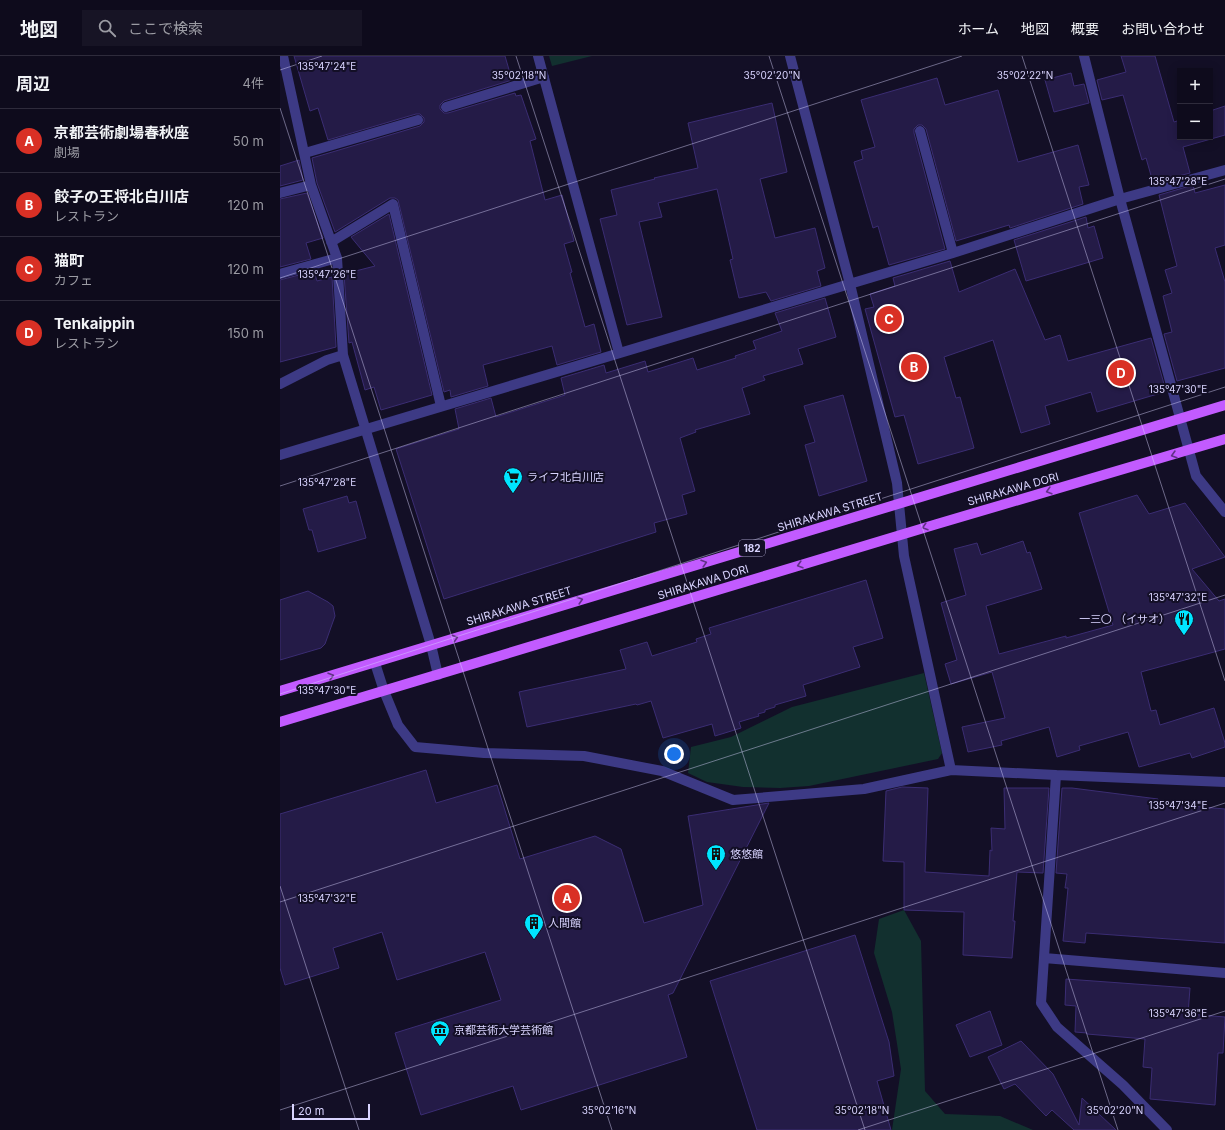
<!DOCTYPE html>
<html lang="ja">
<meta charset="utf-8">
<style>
:root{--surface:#0e0b1c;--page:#171425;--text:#f1f3f6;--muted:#9b9ba3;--line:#2e2b3b;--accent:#d93025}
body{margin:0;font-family:Inter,"Noto Sans JP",sans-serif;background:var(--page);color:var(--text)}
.controls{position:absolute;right:12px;top:12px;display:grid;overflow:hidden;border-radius:0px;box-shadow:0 2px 10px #0003}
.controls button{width:36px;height:36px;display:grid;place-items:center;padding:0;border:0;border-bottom:1px solid var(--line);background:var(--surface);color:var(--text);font:20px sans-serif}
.scale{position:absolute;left:12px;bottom:10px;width:78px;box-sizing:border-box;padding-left:4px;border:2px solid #d9d4ff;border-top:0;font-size:11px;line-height:14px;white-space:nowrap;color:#d9d4ff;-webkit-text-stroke:3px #130f26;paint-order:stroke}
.you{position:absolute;left:394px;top:698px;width:14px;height:14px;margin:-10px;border:3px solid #fff;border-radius:50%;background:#1a73e8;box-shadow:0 0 0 6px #1a73e833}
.badge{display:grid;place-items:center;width:26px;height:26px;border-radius:50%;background:var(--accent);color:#fff;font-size:13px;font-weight:700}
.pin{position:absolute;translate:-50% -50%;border:2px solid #fff;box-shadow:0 1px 4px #0006}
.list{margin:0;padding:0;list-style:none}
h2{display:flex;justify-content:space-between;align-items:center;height:52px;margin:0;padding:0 16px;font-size:17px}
h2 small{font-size:13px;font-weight:400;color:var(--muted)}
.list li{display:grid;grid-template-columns:26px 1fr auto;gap:12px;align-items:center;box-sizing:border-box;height:64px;padding:0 16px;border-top:1px solid var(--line)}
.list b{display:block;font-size:15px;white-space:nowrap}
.list p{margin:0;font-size:13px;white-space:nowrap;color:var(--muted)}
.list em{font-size:13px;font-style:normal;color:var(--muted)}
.icon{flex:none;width:22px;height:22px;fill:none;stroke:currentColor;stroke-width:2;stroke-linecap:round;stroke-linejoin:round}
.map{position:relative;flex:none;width:945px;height:1074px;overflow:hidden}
header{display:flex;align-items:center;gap:24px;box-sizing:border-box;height:56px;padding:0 20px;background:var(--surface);border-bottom:1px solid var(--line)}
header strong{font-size:19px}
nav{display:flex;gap:22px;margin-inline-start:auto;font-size:14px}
.search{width:280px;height:36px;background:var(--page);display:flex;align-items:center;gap:10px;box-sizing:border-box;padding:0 14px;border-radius:0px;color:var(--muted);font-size:15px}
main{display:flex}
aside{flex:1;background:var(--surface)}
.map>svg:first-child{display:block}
.green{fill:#12302f}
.building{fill:#241b47;stroke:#3b2d73}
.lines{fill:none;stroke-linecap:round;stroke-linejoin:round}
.minor{stroke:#3d3a85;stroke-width:10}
.major{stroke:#c25bff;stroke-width:10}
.oneway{stroke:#623188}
.ticks{fill:none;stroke:#d9d4ff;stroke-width:1;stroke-opacity:0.45}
.labels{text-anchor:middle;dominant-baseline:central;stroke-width:4;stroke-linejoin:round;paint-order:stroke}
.shield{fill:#130f26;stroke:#9e99be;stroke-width:1}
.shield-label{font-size:10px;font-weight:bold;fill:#d9d4ff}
.poi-label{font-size:11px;fill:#d9d4ff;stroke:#130f26;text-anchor:start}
.street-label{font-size:11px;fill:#d9d4ff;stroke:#130f26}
.ticks-label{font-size:10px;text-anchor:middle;fill:#d9d4ff;stroke:#130f26;stroke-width:4;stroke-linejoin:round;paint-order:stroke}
</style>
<header>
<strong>地図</strong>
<div class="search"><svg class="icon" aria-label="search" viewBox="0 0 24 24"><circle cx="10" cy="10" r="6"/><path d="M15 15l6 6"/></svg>ここで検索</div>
<nav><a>ホーム</a><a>地図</a><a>概要</a><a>お問い合わせ</a></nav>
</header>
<main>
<aside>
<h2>周辺<small>4件</small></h2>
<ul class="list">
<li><span class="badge">A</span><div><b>京都芸術劇場春秋座</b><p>劇場</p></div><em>50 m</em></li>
<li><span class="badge">B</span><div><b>餃子の王将北白川店</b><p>レストラン</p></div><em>120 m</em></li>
<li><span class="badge">C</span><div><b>猫町</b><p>カフェ</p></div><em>120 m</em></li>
<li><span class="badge">D</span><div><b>Tenkaippin</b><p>レストラン</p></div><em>150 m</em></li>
</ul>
</aside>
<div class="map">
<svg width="945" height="1074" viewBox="0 0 945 1074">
<rect width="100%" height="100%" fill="#130f26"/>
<!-- green -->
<path class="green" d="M 269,0 L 312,0 L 272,10 Z
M 644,617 L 662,697 L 658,703 L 529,730 L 500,732 L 463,731 L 427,726 L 408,717 L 411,691 L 451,681 L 512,651 Z
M 624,854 L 641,885 L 645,1035 L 665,1058 L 720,1060 L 753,1074 L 612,1074 L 621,1013 L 612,956 L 594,897 L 599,863 Z"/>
<!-- building -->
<path class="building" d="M 14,0 L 225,0 L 232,24 L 164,45 L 160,49 L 160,53 L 164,57 L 168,57 L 235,37 L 236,40 L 241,39 L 256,83 L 250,85 L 265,144 L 282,139 L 294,185 L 284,188 L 292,216 L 290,217 L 305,271 L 314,268 L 321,296 L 277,309 L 272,290 L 203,309 L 208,330 L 171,341 L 170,334 L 164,336 L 118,144 L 115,142 L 110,142 L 55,176 L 37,127 L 32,102 L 140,70 L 144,66 L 144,62 L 140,58 L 136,58 L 48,84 L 38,52 L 30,55 Z
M 841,0 L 875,0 L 894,66 L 900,64 L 900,81 L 930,81 L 930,55 L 945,50 L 945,79 L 903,91 L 910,117 L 876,126 L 874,122 L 872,123 L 866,102 L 862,104 L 843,39 L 822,44 L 817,24 L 846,16 Z
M 791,17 L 794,30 L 804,28 L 809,47 L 774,56 L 765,24 Z
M 657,22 L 665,49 L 718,34 L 738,106 L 798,89 L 809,129 L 799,131 L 803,148 L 730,172 L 729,169 L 676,185 L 646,73 L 642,69 L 638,69 L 634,73 L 634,77 L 665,193 L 609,209 L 598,170 L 593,172 L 574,106 L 583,103 L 581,95 L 595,91 L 581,44 Z
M 492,47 L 507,116 L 480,123 L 495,182 L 535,172 L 545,212 L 537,215 L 541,230 L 491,245 L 486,236 L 459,242 L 450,204 L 453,203 L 437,133 L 378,147 L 382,161 L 359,166 L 382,261 L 347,269 L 320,163 L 337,159 L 331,134 L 375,123 L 374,122 L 418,112 L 408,67 Z
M 19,104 L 23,124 L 0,130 L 0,110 Z
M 913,129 L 915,137 L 945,129 L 945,189 L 935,192 L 945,226 L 945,312 L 897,325 L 884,278 L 892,276 L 883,240 L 892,237 L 885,214 L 897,210 L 879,139 Z
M 27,137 L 43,182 L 26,187 L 31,203 L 0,211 L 0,143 Z
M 109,158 L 152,339 L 101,354 L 94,331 L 85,334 L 72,286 L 69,287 L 64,218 L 95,210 L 71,181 Z
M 806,161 L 808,172 L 814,170 L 823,202 L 746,225 L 734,184 Z
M 670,205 L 679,236 L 735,213 L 765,284 L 780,279 L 788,305 L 871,282 L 884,328 L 879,329 L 881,337 L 817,356 L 811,336 L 765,350 L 770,368 L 741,377 L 713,284 L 664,301 L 676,342 L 680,341 L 694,392 L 638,408 L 624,359 L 615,361 L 585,253 L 594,251 L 590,238 L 615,230 L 613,222 Z
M 34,215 L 37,225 L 52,221 L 56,291 L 0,306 L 0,224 Z
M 545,242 L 556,281 L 518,293 L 523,308 L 483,320 L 485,324 L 462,332 L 470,358 L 415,374 L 416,376 L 400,382 L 415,435 L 402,439 L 407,458 L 374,467 L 376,476 L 164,543 L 116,393 L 179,373 L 175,353 L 211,342 L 216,361 L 285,339 L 281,322 L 324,309 L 326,317 L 365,305 L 368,316 L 413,302 L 417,314 L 456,302 L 455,300 L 476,293 L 473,285 L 502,275 L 495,257 Z
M 563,339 L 587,425 L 539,440 L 525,389 L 535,386 L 524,350 Z
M 857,439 L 869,458 L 905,447 L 945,501 L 912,513 L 939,545 L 945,543 L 945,593 L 861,616 L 871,655 L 876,654 L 880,669 L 934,652 L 945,687 L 945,691 L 912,702 L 910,697 L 859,711 L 848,676 L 799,690 L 800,694 L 777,701 L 769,671 L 721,685 L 722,689 L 688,696 L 682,671 L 725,662 L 712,616 L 671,628 L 665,608 L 677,604 L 661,547 L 686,539 L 674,493 L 697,487 L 701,499 L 743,485 L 747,497 L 750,496 L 762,533 L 706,550 L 719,598 L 786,580 L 786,582 L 833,569 L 799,457 Z
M 67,440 L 69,447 L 76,445 L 86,482 L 38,496 L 32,474 L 29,474 L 23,453 Z
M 586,524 L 603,582 L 573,591 L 580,611 L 523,629 L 526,640 L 495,649 L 495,651 L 485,654 L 485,656 L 478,658 L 479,660 L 459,666 L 461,672 L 435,680 L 432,668 L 383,682 L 371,645 L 357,649 L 356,648 L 247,671 L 239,636 L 346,613 L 340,594 L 367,586 L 372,600 L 417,586 L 416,583 L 431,578 L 429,572 Z
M 28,535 L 48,546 L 53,550 L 55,560 L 45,588 L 41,592 L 0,604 L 0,544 Z
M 146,714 L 156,747 L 217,729 L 240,803 L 315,780 L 341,793 L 364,867 L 423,849 L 408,760 L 489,747 L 393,937 L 388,939 L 407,1001 L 241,1054 L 233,1030 L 141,1059 L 115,977 L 221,944 L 205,896 L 117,924 L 102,876 L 53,892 L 59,912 L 5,929 L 0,912 L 0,758 Z
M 622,731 L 648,732 L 645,816 L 709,820 L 710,794 L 712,795 L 711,772 L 725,773 L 724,732 L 769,732 L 763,817 L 737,816 L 733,865 L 735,865 L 732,902 L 683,899 L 684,856 L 624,854 L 624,806 L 603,805 L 606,735 Z
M 782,732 L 792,732 L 878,743 L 877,747 L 945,753 L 945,887 L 806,877 L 805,887 L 783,885 L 788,832 L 785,832 L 787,818 L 776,817 Z
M 575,879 L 609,986 L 614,1020 L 597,1025 L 611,1074 L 477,1074 L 430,925 Z
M 786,923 L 910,932 L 908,958 L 945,961 L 943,997 L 938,997 L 935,1049 L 870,1043 L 872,1012 L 863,1011 L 865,983 L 807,978 L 807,977 L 795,976 L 796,950 L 785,949 Z
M 710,955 L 722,989 L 690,1001 L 676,969 Z
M 741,985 L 773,1018 L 799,1069 L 802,1042 L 836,1074 L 794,1074 L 772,1054 L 766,1060 L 735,1028 L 724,1033 L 708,1001 Z"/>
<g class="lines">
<!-- minor -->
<path class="minor" d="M 3,0 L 31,129 L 57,202 L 63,299 L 151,589 L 158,619
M 258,0 L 339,297
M 510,0 L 570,228 L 617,427 L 624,500 L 671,714
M 804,0 L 840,143 L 916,420 L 945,456
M 166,51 L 264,21
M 640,75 L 673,197
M 25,97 L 138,64
M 0,137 L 31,129
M 51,186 L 113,148 L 161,350
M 0,218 L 57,202
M 0,328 L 47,304 L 63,299
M 0,399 L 673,197 L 840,143 L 945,114
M 95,607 L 104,635 L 118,669 L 135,691 L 204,697 L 304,700 L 382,715 L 453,744 L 584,733 L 671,714 L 776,719 L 945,726
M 776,719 L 761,947 L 777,971 L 843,1029 L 887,1074
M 764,902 L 945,917"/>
<!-- major -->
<path class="major" d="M 0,635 L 945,349
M 0,666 L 657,468 L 945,383"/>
</g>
<!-- one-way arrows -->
<defs><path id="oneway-chevron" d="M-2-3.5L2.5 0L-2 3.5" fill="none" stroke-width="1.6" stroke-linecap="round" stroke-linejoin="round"/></defs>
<g class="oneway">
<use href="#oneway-chevron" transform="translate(894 399) rotate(164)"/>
<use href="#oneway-chevron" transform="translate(769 435) rotate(164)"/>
<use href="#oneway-chevron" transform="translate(645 471) rotate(163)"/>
<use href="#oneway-chevron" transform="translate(424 507) rotate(-17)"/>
<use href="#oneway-chevron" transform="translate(520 509) rotate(163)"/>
<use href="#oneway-chevron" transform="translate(300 544) rotate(-17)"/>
<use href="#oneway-chevron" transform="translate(175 582) rotate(-17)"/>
<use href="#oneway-chevron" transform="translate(51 620) rotate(-16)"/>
</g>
<!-- ticks -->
<path class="ticks" d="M 236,0 L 585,1074M 489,0 L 838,1074M 742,0 L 945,625M 0,14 L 42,0M 0,52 L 332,1074M 0,222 L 682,0M 0,430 L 945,123M 0,638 L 945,331M 0,830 L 79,1074M 0,846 L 945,539M 0,1054 L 945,747M 578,1074 L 945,955"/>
<!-- icons -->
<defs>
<g id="supermarket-pin" transform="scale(1)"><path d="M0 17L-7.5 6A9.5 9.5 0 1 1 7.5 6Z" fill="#00e5ff" stroke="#130f26"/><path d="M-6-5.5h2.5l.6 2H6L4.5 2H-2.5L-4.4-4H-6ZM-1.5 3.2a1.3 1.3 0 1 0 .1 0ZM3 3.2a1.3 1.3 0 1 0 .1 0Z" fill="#111"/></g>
<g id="restaurant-pin" transform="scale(1)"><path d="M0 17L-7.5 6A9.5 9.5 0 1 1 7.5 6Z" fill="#00e5ff" stroke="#130f26"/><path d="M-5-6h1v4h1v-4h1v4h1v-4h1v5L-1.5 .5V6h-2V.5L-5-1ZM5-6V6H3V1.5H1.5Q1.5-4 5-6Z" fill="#111"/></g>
<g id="building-pin" transform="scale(1)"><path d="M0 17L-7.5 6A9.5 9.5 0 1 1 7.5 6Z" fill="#00e5ff" stroke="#130f26"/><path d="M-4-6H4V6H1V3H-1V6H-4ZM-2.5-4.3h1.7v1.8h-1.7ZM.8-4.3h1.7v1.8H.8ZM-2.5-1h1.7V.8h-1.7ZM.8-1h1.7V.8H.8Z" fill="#111"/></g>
<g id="museum-pin" transform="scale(1)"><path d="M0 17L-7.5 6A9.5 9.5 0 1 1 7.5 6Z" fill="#00e5ff" stroke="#130f26"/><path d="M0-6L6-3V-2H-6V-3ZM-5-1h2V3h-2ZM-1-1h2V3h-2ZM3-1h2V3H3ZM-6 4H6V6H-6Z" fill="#111"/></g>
</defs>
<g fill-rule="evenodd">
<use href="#supermarket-pin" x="233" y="421"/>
<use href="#restaurant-pin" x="904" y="563"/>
<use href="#building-pin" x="436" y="798"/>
<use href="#building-pin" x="254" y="867"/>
<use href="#museum-pin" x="160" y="974"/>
</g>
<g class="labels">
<!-- shield labels -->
<rect class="shield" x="459" y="484" width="26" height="16" rx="3"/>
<g class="shield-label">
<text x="472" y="492">182</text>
</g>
<!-- poi labels -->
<g class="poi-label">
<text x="247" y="421">ライフ北白川店</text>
<text x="890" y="563" text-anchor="end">一三〇 （イサオ）</text>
<text x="450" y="798">悠悠館</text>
<text x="268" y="867">人間館</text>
<text x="174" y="974">京都芸術大学芸術館</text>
</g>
<!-- street labels -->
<g class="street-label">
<text transform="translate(733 433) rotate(-16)">SHIRAKAWA DORI</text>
<text transform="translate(550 456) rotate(-17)">SHIRAKAWA STREET</text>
<text transform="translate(423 526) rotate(-17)">SHIRAKAWA DORI</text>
<text transform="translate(239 550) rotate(-17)">SHIRAKAWA STREET</text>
</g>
</g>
<g class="ticks-label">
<text x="47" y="14">135°47'24"E</text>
<text x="239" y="23">35°02'18"N</text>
<text x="492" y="23">35°02'20"N</text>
<text x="745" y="23">35°02'22"N</text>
<text x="898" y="129">135°47'28"E</text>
<text x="47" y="222">135°47'26"E</text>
<text x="898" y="337">135°47'30"E</text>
<text x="47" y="430">135°47'28"E</text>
<text x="898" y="545">135°47'32"E</text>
<text x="47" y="638">135°47'30"E</text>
<text x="898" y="753">135°47'34"E</text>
<text x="47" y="846">135°47'32"E</text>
<text x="898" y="961">135°47'36"E</text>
<text x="329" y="1058">35°02'16"N</text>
<text x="582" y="1058">35°02'18"N</text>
<text x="835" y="1058">35°02'20"N</text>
</g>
</svg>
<div class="controls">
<button>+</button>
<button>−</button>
</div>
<div class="scale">20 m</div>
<div class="you"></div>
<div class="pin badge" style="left:287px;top:842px">A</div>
<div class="pin badge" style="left:634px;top:311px">B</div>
<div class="pin badge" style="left:609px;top:263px">C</div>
<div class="pin badge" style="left:841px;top:317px">D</div>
</div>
</main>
